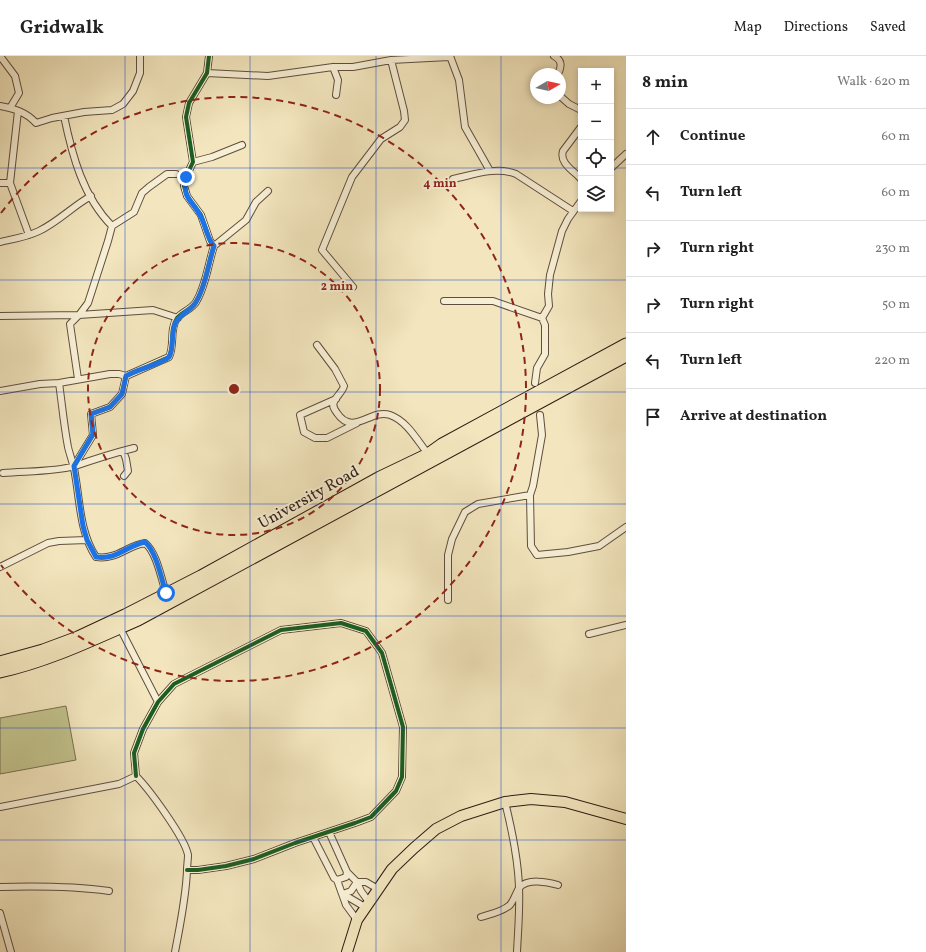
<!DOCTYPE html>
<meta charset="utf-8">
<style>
:root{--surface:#fff;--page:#f6f6f6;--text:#222;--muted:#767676;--line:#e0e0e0}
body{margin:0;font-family:Vollkorn,serif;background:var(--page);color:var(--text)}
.controls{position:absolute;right:12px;top:12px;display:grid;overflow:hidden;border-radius:0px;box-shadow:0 2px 6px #0003}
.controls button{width:36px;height:36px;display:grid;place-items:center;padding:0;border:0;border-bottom:1px solid var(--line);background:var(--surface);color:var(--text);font:20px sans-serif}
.compass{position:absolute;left:530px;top:12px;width:36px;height:36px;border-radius:50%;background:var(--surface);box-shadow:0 2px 6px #0003;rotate:81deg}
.stop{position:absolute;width:12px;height:12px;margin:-9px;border:3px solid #1a73e8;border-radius:50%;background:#fff}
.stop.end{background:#1a73e8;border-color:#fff;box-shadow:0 1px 4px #0008}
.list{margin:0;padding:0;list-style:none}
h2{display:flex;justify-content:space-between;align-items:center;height:52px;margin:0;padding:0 16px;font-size:17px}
h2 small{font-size:13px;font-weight:400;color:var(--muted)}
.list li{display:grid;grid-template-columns:26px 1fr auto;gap:12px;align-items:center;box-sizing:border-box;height:56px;padding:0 16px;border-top:1px solid var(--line)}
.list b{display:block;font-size:15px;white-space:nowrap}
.list em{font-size:13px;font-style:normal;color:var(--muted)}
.icon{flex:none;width:22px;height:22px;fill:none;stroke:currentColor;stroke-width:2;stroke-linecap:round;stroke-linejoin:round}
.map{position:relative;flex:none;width:626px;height:896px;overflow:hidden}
header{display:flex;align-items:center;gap:24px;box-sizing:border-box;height:56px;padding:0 20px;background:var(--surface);border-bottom:1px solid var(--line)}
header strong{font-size:19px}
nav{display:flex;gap:22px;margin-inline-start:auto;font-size:14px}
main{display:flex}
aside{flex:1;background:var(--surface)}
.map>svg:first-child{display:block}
.green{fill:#c2c38d;stroke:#786f50}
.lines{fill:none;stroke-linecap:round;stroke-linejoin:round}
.minor-casing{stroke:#5f4e3e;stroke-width:8}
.primary-casing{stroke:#2e1b13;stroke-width:12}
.trunk-casing{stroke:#2e1b13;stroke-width:13}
.minor{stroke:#f7efd5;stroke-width:6}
.primary{stroke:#f3e6be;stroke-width:10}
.trunk{stroke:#f3e6be;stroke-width:11}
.cycleway-casing{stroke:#f7efd5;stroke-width:6}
.cycleway{stroke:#1b5e20;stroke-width:4}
.route{stroke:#1a73e8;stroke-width:5}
.grid{fill:none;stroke:#1d4ed8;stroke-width:1;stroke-opacity:0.55}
.ring{fill:none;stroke:#8f2418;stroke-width:2;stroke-dasharray:7 5}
.labels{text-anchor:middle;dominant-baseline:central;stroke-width:4;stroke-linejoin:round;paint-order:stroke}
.street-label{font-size:16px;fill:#2e1b13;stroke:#f7efd5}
.centre{fill:#8f2418;stroke:#f7efd5;stroke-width:2}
.ring-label{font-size:12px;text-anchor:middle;font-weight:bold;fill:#8f2418;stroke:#f7efd5;stroke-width:4;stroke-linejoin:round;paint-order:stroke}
</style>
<header>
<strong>Gridwalk</strong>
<nav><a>Map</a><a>Directions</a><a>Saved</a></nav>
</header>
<main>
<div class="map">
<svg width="626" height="896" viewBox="0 0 626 896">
<rect width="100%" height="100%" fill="#f3e6be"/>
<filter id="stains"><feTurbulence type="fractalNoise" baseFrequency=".005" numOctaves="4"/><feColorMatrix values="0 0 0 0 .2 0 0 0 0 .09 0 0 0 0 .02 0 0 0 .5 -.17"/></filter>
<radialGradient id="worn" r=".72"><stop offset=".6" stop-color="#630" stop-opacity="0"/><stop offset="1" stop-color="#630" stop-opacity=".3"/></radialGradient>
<!-- green -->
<path class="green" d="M 66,650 L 76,704 L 0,718 L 0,662 Z"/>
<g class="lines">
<!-- minor casing -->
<g class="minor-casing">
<path id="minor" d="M 0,0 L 15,20 L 19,37 L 10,52
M 450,0 L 459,24 L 465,71 L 490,115
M 554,0 C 562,4 562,10 558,18
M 333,11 L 338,24 L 336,39
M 207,17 L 268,20 L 333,11 L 353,11 L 391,4 L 449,1
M 560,40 L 569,48 L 581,54
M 0,50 C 15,53 26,56 36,67 L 52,62 L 84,56 L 112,54 L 123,48 L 133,35 L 140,17 L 140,0
M 64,60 C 72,99 83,141 112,170
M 581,71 L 563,95 C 559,107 574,115 581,123
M 193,106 L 212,101 L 242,89
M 611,112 L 626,98
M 453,123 C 473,119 495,110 516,118 L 573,155
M 0,127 L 10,127 L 29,179
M 10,127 L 18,55
M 0,186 C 13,183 27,181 39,175 C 58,166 73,150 91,140
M 214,190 L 246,164 L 256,146 L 268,135
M 353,231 L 322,194 L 352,121 L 381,83 L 400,71 L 405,64 L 404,55 L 391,4
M 444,245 L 493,245 L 542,262 L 549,250 L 548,238 L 550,219 L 562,175 L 568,163 L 581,145
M 0,260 L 79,259 L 88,247 L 108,185 L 112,170 L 134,156 L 142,137 L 149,131 L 167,118 L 176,118
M 317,289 L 335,313 L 344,330 C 342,337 336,340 334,346 C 332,350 334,353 337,357 C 353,381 371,352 390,359 C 407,365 417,384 428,398
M 78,323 L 70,268 L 79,259 L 153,254 L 178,262
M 59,327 L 110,318 L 119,318 L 126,320
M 535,327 L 537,312 L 545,298 L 545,269 L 542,262
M 0,335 L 40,328 L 59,327 C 62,348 64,370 68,391 C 70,400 74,409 75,418 C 80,446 80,477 96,501 C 117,504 126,490 145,487 C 157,497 161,522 166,537
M 336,343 L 300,359 L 304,376 L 315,382 L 327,382 L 357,367
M 540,359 L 542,379 L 533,430 L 530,439 L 531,490 L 537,499 L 568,496 L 599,490 L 626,471
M 123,395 L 126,403 L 128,415 L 124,420
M 74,410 L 93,379 L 91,358 L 110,351 L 122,338 L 126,320 L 169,301 C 175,289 169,274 177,262 C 182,256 192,253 196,246 C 206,230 208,208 214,190 L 210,185 L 201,159 L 187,140 L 184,130 L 186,121 L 193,106 L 186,61 L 189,47 L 207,17 L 209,0
M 3,417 C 25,415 55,416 75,410 C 95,403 114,397 134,392
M 0,511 L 48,487 L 59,485 L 87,484
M 448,544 L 448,499 L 452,483 L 465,456 L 478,448 L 530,439
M 120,572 L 158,646
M 589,578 L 626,569
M 136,720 L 134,697 L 143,673 L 158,646 L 174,628 L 281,574 L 341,567 L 366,575 L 382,597 L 403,671 L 402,721 L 396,735 L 371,761 L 355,767 L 295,787 L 254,803 L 226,810 L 198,814 L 187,814
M 505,746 C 512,774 518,802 519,831 C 520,852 518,875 517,896
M 0,751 L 119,728 L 136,720 C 149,733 185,782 188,799 C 188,804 187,809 187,814 C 186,842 180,869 175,896
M 313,781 L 334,822 L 337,824 L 346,821 L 347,816 L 329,776
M 347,816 L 357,826 L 361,835 L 369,846
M 337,824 L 346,849 L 357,864
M 357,826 L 366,826 L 378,833
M 0,831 C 37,830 72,830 109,835
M 343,838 L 365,851
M 343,838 L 351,835 L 357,826
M 0,857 L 11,896
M 481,861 C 491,858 502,856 510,849 C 514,844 516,837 519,832 C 527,822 548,826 558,829"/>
</g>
<!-- primary casing -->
<g class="primary-casing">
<path id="primary" d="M 347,896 L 357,864 L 392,813 L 414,792 L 436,773 L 461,760 L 505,746 L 531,743 L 565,746 L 626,763"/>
</g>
<!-- trunk casing -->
<g class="trunk-casing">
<path id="trunk" d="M 0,606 L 43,594 L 78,581 L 125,559 L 201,520 L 380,421 L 428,398 L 442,388 L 626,288
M 0,616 C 49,605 92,584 138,564 L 626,300"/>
</g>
<!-- minor -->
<use href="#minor" class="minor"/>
<!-- primary -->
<use href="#primary" class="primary"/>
<!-- trunk -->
<use href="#trunk" class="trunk"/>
<!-- cycleway casing -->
<g class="cycleway-casing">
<path id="cycleway" d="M 74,410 L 93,379 L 91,358 L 110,351 L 122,338 L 126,320 L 169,301 C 175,289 169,274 177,262 C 182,256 192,253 196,246 C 206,230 208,208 214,190 L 210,185 L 201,159 L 187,140 L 184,130 L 186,121 L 193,106 L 186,61 L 189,47 L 207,17 L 209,0
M 136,720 L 134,697 L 143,673 L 158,646 L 174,628 L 281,574 L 341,567 L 366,575 L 382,597 L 403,671 L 402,721 L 396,735 L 371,761 L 355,767 L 295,787 L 254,803 L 226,810 L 198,814 L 187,814"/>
</g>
<!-- cycleway -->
<use href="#cycleway" class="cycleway"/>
</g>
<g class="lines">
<!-- route -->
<path class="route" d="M 166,537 C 161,522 157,497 145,486 C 126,490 117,504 96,501 L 87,484 L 83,470 L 74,410 L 93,378 L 91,358 L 110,351 L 122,338 L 126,320 C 137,313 162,308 169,301 C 174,294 171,278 175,268 C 179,258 191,255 196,246 C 206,230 208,208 214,190 C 207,182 206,171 201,161 C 193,144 182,144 186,121"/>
</g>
<!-- grid -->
<path class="grid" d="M 125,0 L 125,896M 250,0 L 250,896M 376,0 L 376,896M 501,0 L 501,896M 0,112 L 581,112M 611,112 L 626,112M 0,224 L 626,224M 0,336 L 626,336M 0,448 L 626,448M 0,560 L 626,560M 0,672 L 626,672M 0,784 L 626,784"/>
<!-- distance rings -->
<g class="ring">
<circle cx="234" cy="333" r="146"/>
<path d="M1 157A292 292 0 1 1 1 509"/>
</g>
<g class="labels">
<!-- street labels -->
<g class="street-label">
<text transform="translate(309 442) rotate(-29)">University Road</text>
</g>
</g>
<circle cx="234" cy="333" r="6" class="centre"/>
<g class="ring-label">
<text x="440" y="131">4 min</text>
<text x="337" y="234">2 min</text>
</g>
<rect width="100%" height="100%" filter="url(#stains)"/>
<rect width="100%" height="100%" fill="url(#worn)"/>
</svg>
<div class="controls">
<button>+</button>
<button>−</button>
<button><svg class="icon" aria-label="locate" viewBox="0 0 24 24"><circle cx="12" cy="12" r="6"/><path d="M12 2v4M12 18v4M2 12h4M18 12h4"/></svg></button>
<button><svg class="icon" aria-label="layers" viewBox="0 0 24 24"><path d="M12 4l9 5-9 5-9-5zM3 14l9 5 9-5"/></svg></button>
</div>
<svg class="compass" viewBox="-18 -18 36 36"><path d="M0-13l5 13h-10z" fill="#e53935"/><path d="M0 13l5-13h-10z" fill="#767676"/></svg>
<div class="stop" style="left:166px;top:537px"></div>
<div class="stop end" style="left:186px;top:121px"></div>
</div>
<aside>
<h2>8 min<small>Walk · 620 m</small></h2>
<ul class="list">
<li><svg class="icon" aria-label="ahead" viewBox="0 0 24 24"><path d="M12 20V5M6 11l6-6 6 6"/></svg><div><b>Continue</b></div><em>60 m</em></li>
<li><svg class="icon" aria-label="left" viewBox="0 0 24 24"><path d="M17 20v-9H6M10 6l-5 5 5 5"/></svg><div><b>Turn left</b></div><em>60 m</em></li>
<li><svg class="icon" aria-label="right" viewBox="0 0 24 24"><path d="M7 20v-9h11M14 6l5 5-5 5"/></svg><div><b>Turn right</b></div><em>230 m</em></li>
<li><svg class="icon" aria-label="right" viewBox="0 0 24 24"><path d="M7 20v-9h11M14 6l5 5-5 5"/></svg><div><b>Turn right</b></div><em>50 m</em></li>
<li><svg class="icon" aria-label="left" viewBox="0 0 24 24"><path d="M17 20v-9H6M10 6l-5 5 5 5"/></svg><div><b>Turn left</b></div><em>220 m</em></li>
<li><svg class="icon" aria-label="arrive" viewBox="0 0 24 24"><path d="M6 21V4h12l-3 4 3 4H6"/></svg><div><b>Arrive at destination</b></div></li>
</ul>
</aside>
</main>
